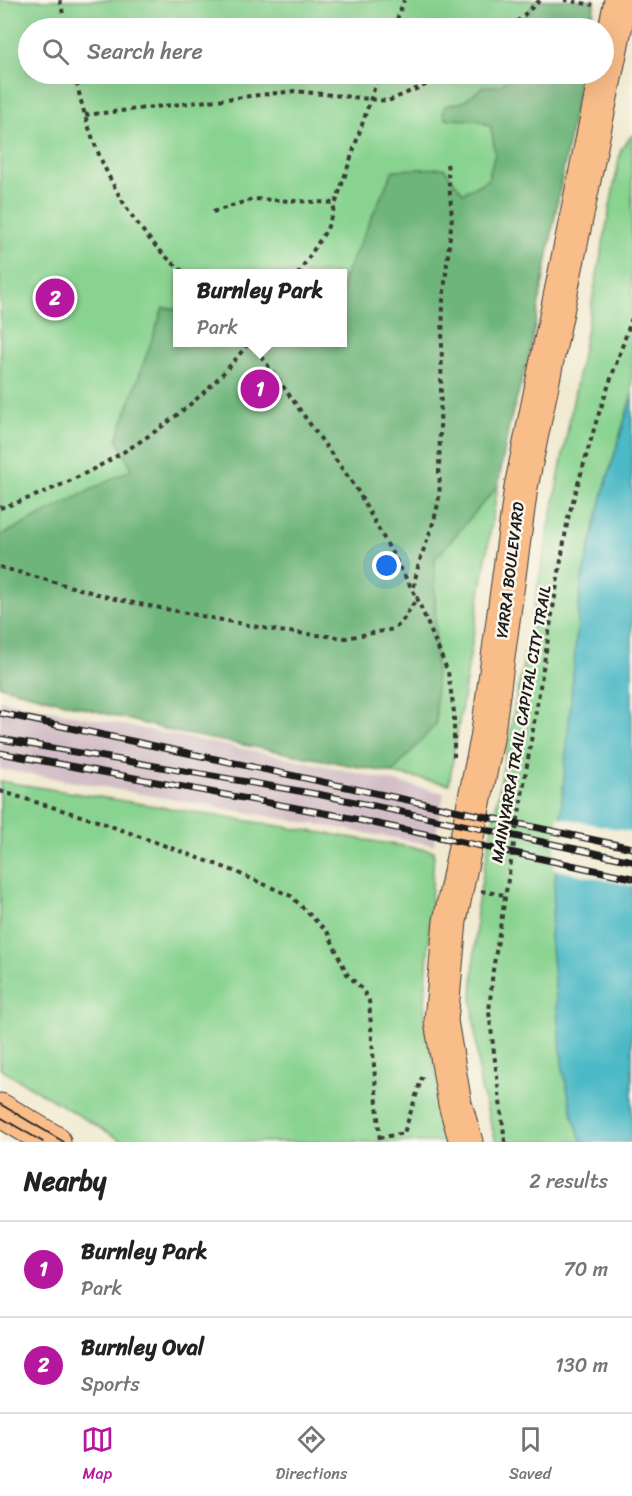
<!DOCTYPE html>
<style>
:root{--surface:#fff;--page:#f6f6f6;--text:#222;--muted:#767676;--line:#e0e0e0;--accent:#b5179e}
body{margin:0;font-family:Sriracha,sans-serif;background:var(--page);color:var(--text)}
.you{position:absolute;left:387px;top:566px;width:21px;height:21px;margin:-15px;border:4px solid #fff;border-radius:50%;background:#1a73e8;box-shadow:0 0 0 9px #1a73e833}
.badge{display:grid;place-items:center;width:39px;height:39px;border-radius:50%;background:var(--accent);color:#fff;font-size:20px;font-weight:700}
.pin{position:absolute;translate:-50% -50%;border:3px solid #fff;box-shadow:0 2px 6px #0006}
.popup{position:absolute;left:173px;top:269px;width:174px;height:78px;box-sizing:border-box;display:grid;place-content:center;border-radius:0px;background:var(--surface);filter:drop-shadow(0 2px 4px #0005);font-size:20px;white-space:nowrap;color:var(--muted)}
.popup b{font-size:22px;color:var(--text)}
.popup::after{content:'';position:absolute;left:50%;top:100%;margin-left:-12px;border:12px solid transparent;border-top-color:var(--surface)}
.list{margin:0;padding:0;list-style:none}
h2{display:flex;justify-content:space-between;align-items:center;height:78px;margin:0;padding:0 24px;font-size:26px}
h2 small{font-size:20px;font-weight:400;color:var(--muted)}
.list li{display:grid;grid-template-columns:39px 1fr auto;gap:18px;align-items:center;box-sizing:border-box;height:96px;padding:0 24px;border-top:2px solid var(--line)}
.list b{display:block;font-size:22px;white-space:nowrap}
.list p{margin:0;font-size:20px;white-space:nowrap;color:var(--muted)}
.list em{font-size:20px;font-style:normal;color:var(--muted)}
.icon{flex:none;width:33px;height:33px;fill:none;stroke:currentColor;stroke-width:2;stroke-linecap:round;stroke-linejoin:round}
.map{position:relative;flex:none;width:632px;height:1142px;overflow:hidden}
.search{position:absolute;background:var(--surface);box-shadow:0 6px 24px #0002;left:18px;right:18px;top:18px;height:66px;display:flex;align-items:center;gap:15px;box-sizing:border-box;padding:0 21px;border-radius:33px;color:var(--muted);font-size:22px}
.sheet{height:270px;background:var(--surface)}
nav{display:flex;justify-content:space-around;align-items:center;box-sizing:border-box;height:84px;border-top:2px solid var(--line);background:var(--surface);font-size:16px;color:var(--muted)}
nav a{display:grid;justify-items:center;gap:3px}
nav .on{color:var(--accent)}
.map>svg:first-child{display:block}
.industrial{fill:#d2bdc6}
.green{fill:#89d390;stroke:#527856;stroke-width:1.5;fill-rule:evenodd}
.forest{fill:#6eb57a;stroke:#45684b;stroke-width:1.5}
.water{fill:#4cb9c6;stroke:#346a71;stroke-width:1.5}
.pier{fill:#f1ead1}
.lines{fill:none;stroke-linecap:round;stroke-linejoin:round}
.major-casing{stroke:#3c3b37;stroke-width:35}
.path{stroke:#3c3b37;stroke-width:4;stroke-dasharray:4.5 4.5;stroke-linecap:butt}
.major{stroke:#f8bd89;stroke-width:33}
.tram{stroke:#1c1c1c;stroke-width:1.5}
.rail-casing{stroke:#1c1c1c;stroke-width:7}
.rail{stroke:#fbf7ec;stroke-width:4.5;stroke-dasharray:14;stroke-linecap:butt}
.labels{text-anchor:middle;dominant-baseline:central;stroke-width:5;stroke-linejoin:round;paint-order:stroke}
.street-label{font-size:16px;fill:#1c1c1c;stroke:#fbf7ec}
</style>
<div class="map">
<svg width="632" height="1142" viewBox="0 0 632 1142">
<rect width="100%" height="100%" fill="#fbf7ec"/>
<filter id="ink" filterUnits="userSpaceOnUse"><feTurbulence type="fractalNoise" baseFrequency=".0167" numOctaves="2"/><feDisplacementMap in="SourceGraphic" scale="12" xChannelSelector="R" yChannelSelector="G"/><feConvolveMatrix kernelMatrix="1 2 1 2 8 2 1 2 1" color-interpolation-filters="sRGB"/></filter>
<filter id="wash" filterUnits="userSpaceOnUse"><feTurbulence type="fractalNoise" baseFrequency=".008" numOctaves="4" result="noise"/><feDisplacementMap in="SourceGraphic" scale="24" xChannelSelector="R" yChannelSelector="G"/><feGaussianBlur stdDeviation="1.35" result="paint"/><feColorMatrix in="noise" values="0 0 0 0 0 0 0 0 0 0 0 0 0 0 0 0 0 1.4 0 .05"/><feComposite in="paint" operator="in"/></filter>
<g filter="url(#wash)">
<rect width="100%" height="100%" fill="#f1ead1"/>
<!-- industrial -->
<path class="industrial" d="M 0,700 L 317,764 L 444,793 L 434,845 L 0,769 Z"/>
<!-- green -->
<path class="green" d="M 0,0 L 595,0 L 590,28 L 28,28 L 28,74 L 581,74 L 530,352 L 509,425 L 499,479 L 449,784 L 176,732 L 0,686 ZM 178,274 L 342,274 L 342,342 L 178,342 Z
M 632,135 L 632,395 L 602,497 L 581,583 L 573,1116 L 582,1142 L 496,1142 L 480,1085 L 472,998 L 477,906 L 621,149 Z
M 0,781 L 434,851 L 424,1021 L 452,1142 L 124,1142 L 0,1069 Z"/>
<!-- forest -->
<path class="forest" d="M 535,0 L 595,0 L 590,28 L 520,28 Z
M 514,74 L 581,74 L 530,352 L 509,425 L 498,486 L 435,559 L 436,724 L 392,773 L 176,732 L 0,686 L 0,536 L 132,469 L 117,439 L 163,308 L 177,309 L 178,342 L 342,342 L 343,280 L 393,170 L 444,168 L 463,193 L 488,180 L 495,153 L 491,127 L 478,120 L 446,119 L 443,112 L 445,106 L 463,102 L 484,86 L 499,86 Z"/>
<!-- water -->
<path class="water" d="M 632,395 L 632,1142 L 582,1142 L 573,1116 L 563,1070 L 550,938 L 581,583 L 602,497 Z"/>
<!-- pier -->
<path class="pier" d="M 558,817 L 632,832 L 632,886 L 553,869 Z"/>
</g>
<g filter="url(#ink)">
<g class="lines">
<!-- major casing -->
<g class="major-casing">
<path id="major" d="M 0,1110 L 54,1142
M 466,1142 L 455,1104 L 441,1021 L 450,921 L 487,739 L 521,487 L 621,0"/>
</g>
<!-- path -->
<path class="path" d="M 60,0 L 66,28
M 564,0 L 593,5
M 394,28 L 404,0
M 510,28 L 540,0
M 75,74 C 89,148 125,227 186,274
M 85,115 L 295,91 L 388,101 L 451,74
M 213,212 L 253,199 L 337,203
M 298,274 L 327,229 L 379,74
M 251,342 L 356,488 L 417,598
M 0,508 C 89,481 194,418 249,342
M 0,567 L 119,600 L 279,631 L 346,638 L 394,629 L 401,623 L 417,598 L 448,672 L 454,712 L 454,757
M 414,587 C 419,546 444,517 439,473 L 443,301 L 452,217 L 447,162
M 0,791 L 97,821 L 229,869 L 291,896 L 328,933 L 347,974 L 363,990 L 369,1001 L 380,1142
M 481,891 L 504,895
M 379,1138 L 404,1133 L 422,1077
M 505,1142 L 489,1012 L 493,970 L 568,518 L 597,419 L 632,318"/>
<!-- major -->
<use href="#major" class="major"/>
<!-- tram -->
<path class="tram" d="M 0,1104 L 64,1142
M 0,1117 L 43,1142"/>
<!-- rail casing -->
<g class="rail-casing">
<path id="rail" d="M 0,713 L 632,848
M 0,739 L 322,795 L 632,861
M 0,753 L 340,816 L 632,878"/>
</g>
<!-- rail -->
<use href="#rail" class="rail"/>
</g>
</g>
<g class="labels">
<!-- street labels -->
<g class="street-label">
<text transform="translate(510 570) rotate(-83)">YARRA BOULEVARD</text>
<text transform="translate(521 724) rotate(-80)">MAIN YARRA TRAIL CAPITAL CITY TRAIL</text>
</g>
</g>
</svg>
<div class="you"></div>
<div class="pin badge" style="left:260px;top:389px">1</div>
<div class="popup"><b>Burnley Park</b>Park</div>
<div class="pin badge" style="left:55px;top:298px">2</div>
<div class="search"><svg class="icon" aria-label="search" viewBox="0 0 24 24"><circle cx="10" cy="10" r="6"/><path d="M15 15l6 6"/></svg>Search here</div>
</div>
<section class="sheet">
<h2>Nearby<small>2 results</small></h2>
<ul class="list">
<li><span class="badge">1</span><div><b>Burnley Park</b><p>Park</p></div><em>70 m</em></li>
<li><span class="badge">2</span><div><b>Burnley Oval</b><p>Sports</p></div><em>130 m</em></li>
</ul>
</section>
<nav>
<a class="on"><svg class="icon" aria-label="map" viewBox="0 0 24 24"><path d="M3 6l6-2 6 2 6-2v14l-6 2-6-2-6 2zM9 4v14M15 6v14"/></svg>Map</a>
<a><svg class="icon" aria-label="directions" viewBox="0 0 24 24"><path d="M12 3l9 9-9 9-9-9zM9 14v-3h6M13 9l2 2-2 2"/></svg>Directions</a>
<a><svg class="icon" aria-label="saved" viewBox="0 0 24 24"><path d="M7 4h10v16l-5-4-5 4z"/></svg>Saved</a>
</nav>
